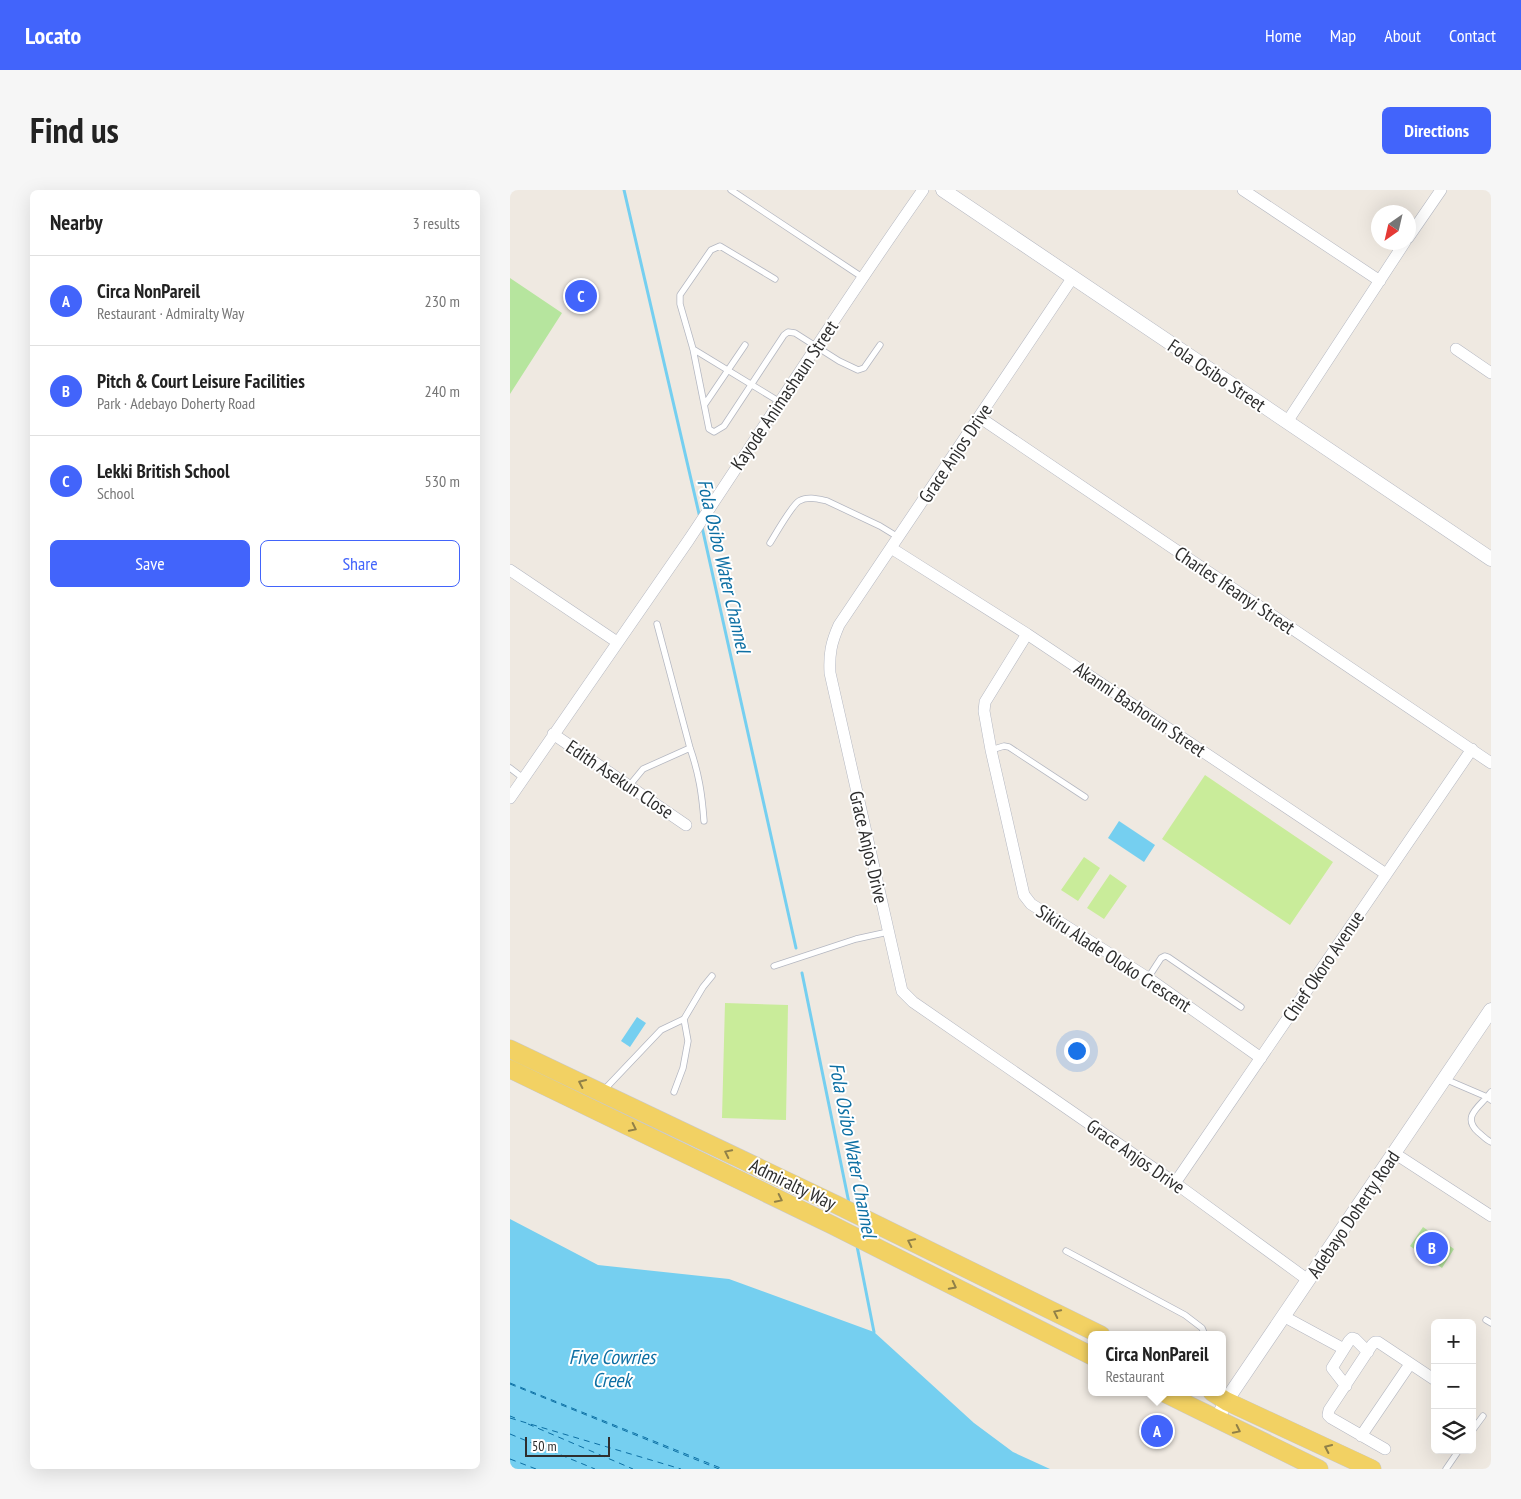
<!DOCTYPE html>
<meta charset="utf-8">
<style>
:root{--surface:#fff;--page:#f6f6f6;--text:#222;--muted:#767676;--line:#e0e0e0;--accent:#4264fb}
body{margin:0;font-family:"PT Sans Narrow",sans-serif;background:var(--page);color:var(--text)}
.controls{position:absolute;right:15px;bottom:15px;display:grid;overflow:hidden;border-radius:8px;box-shadow:0 5px 20px #0002}
.controls button{width:45px;height:45px;display:grid;place-items:center;padding:0;border:0;border-bottom:1px solid var(--line);background:var(--surface);color:var(--text);font:25px sans-serif}
.compass{position:absolute;left:861px;top:15px;width:45px;height:45px;border-radius:50%;background:var(--surface);box-shadow:0 5px 20px #0002;rotate:214deg}
.scale{position:absolute;left:15px;bottom:12px;width:85px;box-sizing:border-box;padding-left:5px;border:2px solid #2e2e2e;border-top:0;font-size:14px;line-height:18px;white-space:nowrap;color:#2e2e2e;-webkit-text-stroke:4px #fff;paint-order:stroke}
.you{position:absolute;left:566px;top:860px;width:18px;height:18px;margin:-12px;border:4px solid #fff;border-radius:50%;background:#1a73e8;box-shadow:0 0 0 8px #1a73e833}
.badge{display:grid;place-items:center;width:32px;height:32px;border-radius:50%;background:var(--accent);color:#fff;font-size:16px;font-weight:700}
.pin{position:absolute;translate:-50% -50%;border:2px solid #fff;box-shadow:0 1px 5px #0006}
.popup{position:absolute;left:578px;top:1141px;width:138px;height:65px;box-sizing:border-box;display:grid;place-content:center;border-radius:8px;background:var(--surface);filter:drop-shadow(0 1px 4px #0005);font-size:16px;white-space:nowrap;color:var(--muted)}
.popup b{font-size:19px;color:var(--text)}
.popup::after{content:'';position:absolute;left:50%;top:100%;margin-left:-10px;border:10px solid transparent;border-top-color:var(--surface)}
.list{margin:0;padding:0;list-style:none}
h2{display:flex;justify-content:space-between;align-items:center;height:65px;margin:0;padding:0 20px;font-size:21px}
h2 small{font-size:16px;font-weight:400;color:var(--muted)}
.list li{display:grid;grid-template-columns:32px 1fr auto;gap:15px;align-items:center;box-sizing:border-box;height:90px;padding:0 20px;border-top:1px solid var(--line)}
.list b{display:block;font-size:19px;white-space:nowrap}
.list p{margin:0;font-size:16px;white-space:nowrap;color:var(--muted)}
.list em{font-size:16px;font-style:normal;color:var(--muted)}
.actions{display:flex;gap:10px;padding:15px 20px}
.actions a{flex:1;padding:11px 0;border:1px solid var(--accent);border-radius:8px;text-align:center;font-size:18px;color:var(--accent)}
.actions .main{background:var(--accent);color:#fff}
.icon{flex:none;width:28px;height:28px;fill:none;stroke:currentColor;stroke-width:2;stroke-linecap:round;stroke-linejoin:round}
.map{position:relative;flex:none;width:981px;height:1279px;overflow:hidden;border-radius:8px}
header{display:flex;align-items:center;gap:30px;box-sizing:border-box;height:70px;padding:0 25px;background:var(--accent);color:#fff}
header strong{font-size:24px}
nav{display:flex;gap:28px;margin-inline-start:auto;font-size:18px}
.intro{display:flex;align-items:center;justify-content:space-between;box-sizing:border-box;height:120px;padding:0 30px}
h1{margin:0;font-size:35px}
.button{padding:12px 22px;border-radius:8px;background:var(--accent);color:#fff;font-size:18px;font-weight:700}
main{display:flex;gap:30px;padding:0 30px}
aside{flex:1;background:var(--surface);border-radius:8px;box-shadow:0 5px 20px #0002}
.map>svg:first-child{display:block}
.green{fill:#b6e59e}
.pitch{fill:#c9ec9a}
.water{fill:#75cff0}
.lines{fill:none;stroke-linecap:round;stroke-linejoin:round}
.stream{stroke:#75cff0;stroke-width:3}
.ferry{stroke:#0d6fa3;stroke-width:1;stroke-dasharray:6 5;stroke-linecap:butt}
.service-casing{stroke:#b4b7c1;stroke-width:7}
.minor-casing{stroke:#b4b7c1;stroke-width:12}
.tertiary-casing{stroke:#b4b7c1;stroke-width:15}
.primary-casing{stroke:#c9c9c9;stroke-width:19}
.service{stroke:#fff;stroke-width:5.5}
.minor{stroke:#fff;stroke-width:11}
.tertiary{stroke:#fff;stroke-width:14}
.primary{stroke:#f2d163;stroke-width:18}
.oneway{stroke:#908048}
.labels{text-anchor:middle;dominant-baseline:central;stroke-width:4;stroke-linejoin:round;paint-order:stroke}
.street-label{font-size:19px;fill:#2e2e2e;stroke:#fff}
.water-label{font-size:20px;font-style:italic;fill:#0d6fa3;stroke:#fff}
</style>
<header>
<strong>Locato</strong>
<nav><a>Home</a><a>Map</a><a>About</a><a>Contact</a></nav>
</header>
<div class="intro"><h1>Find us</h1><a class="button">Directions</a></div>
<main>
<aside>
<h2>Nearby<small>3 results</small></h2>
<ul class="list">
<li><span class="badge">A</span><div><b>Circa NonPareil</b><p>Restaurant · Admiralty Way</p></div><em>230 m</em></li>
<li><span class="badge">B</span><div><b>Pitch &amp; Court Leisure Facilities</b><p>Park · Adebayo Doherty Road</p></div><em>240 m</em></li>
<li><span class="badge">C</span><div><b>Lekki British School</b><p>School</p></div><em>530 m</em></li>
</ul>
<div class="actions"><a class="main">Save</a><a>Share</a></div>
</aside>
<div class="map">
<svg width="981" height="1279" viewBox="0 0 981 1279">
<rect width="100%" height="100%" fill="#efe9e1"/>
<!-- green -->
<path class="green" d="M 0,88 L 52,123 L 0,204 Z
M 913,1037 L 944,1059 L 932,1078 L 900,1056 Z"/>
<!-- pitch -->
<path class="pitch" d="M 695,585 L 823,672 L 780,735 L 652,649 Z
M 574,667 L 590,678 L 568,711 L 551,700 Z
M 600,684 L 617,696 L 594,729 L 577,718 Z
M 215,813 L 278,815 L 276,930 L 212,928 Z"/>
<!-- water -->
<path class="water" d="M 609,631 L 645,655 L 634,672 L 598,648 Z
M 127,827 L 136,833 L 120,857 L 111,851 Z
M 0,1029 L 88,1075 L 219,1089 L 364,1142 L 464,1233 L 503,1262 L 540,1279 L 0,1279 Z"/>
<g class="lines">
<!-- stream -->
<path class="stream" d="M 114,0 L 190,328
M 192,337 L 286,758
M 292,783 L 339,1013
M 347,1056 L 364,1142"/>
<!-- ferry -->
<path class="ferry" d="M 0,1193 L 213,1279
M 0,1194 L 209,1279
M 0,1226 L 5,1228
M 0,1228 L 171,1279
M 18,1234 L 123,1279
M 0,1244 L 85,1279
M 0,1269 L 26,1279"/>
<!-- service casing -->
<g class="service-casing">
<path id="service" d="M 221,0 L 352,87
M 265,89 L 210,56 L 201,60 L 170,105 L 170,114 L 183,159 L 199,239 L 204,242 L 214,236 L 274,145 L 278,142 L 285,143 L 329,171 L 348,180 L 354,178 L 370,155
M 183,159 L 270,212
M 195,214 L 235,155
M 260,353 C 265,345 282,315 289,311 C 298,306 308,309 317,311 L 370,336 L 388,347
M 147,434 L 180,558 C 189,584 192,604 194,631
M 481,560 L 494,556 L 499,557 L 575,607
M 0,578 L 13,588
M 119,596 L 133,579 L 180,558
M 264,776 L 346,749 L 378,742
M 638,788 L 651,768 L 655,766 L 658,767 L 731,817
M 935,889 L 977,907 L 981,902
M 93,901 L 151,840 L 174,829
M 164,902 L 173,878 L 178,851 L 174,829 L 193,797 L 202,786
M 981,910 L 977,907 C 966,919 953,928 968,942 C 972,945 976,950 981,952
M 556,1061 L 675,1125 L 692,1138 L 695,1145
M 976,1130 L 981,1133
M 962,1241 L 973,1226
M 936,1279 L 949,1260"/>
</g>
<!-- minor casing -->
<g class="minor-casing">
<path id="minor" d="M 733,0 L 870,91
M 898,48 L 931,0
M 563,87 L 329,435 C 321,453 319,464 320,483 L 392,801 L 403,812 L 665,993 L 798,1090
M 946,159 L 981,183
M 469,227 L 981,573
M 777,232 L 895,52
M 381,358 L 517,444 L 876,684
M 0,380 L 107,452
M 517,444 L 475,512 L 474,521 L 481,560 L 514,705 L 521,714 L 638,788 L 751,868
M 43,544 L 176,635
M 0,608 C 59,522 119,437 178,351 C 256,234 332,115 413,0
M 884,963 L 981,1026
M 665,993 L 962,559
M 773,1126 L 834,1159
M 836,1196 L 822,1178 L 839,1151 L 842,1148 L 845,1149 L 858,1162
M 851,1246 L 900,1174
M 875,1259 L 821,1228 L 818,1225 L 819,1220 L 862,1155 L 865,1152 L 868,1152 L 925,1190"/>
</g>
<!-- tertiary casing -->
<g class="tertiary-casing">
<path id="tertiary" d="M 433,0 L 981,369
M 707,1230 L 716,1211 L 981,820"/>
</g>
<!-- primary casing -->
<g class="primary-casing">
<path id="primary" d="M 0,859 L 325,1014 L 591,1145
M 0,879 L 322,1035 L 582,1166
M 652,1202 L 809,1279
M 702,1202 L 716,1211 L 862,1279"/>
</g>
<!-- service -->
<use href="#service" class="service"/>
<!-- minor -->
<use href="#minor" class="minor"/>
<!-- tertiary -->
<use href="#tertiary" class="tertiary"/>
<!-- primary -->
<use href="#primary" class="primary"/>
</g>
<!-- one-way arrows -->
<defs><path id="oneway-chevron" d="M-2-3.5L2.5 0L-2 3.5" fill="none" stroke-width="1.6" stroke-linecap="round" stroke-linejoin="round" transform="scale(1.25)"/></defs>
<g class="oneway">
<use href="#oneway-chevron" transform="translate(72 893) rotate(-155)"/>
<use href="#oneway-chevron" transform="translate(123 938) rotate(26)"/>
<use href="#oneway-chevron" transform="translate(218 963) rotate(-154)"/>
<use href="#oneway-chevron" transform="translate(269 1009) rotate(26)"/>
<use href="#oneway-chevron" transform="translate(401 1052) rotate(-154)"/>
<use href="#oneway-chevron" transform="translate(443 1096) rotate(27)"/>
<use href="#oneway-chevron" transform="translate(547 1123) rotate(-154)"/>
<use href="#oneway-chevron" transform="translate(727 1240) rotate(26)"/>
<use href="#oneway-chevron" transform="translate(818 1258) rotate(-155)"/>
</g>
<g class="labels">
<!-- street labels -->
<g class="street-label">
<text transform="translate(707 185) rotate(34)">Fola Osibo Street</text>
<text transform="translate(274 205) rotate(-56)">Kayode Animashaun Street</text>
<text transform="translate(445 263) rotate(-56)">Grace Anjos Drive</text>
<text transform="translate(725 400) rotate(34)">Charles Ifeanyi Street</text>
<text transform="translate(630 519) rotate(34)">Akanni Bashorun Street</text>
<text transform="translate(110 589) rotate(34)">Edith Asekun Close</text>
<text transform="translate(359 657) rotate(77)">Grace Anjos Drive</text>
<text transform="translate(604 768) rotate(33)">Sikiru Alade Oloko Crescent</text>
<text transform="translate(813 776) rotate(-56)">Chief Okoro Avenue</text>
<text transform="translate(626 966) rotate(35)">Grace Anjos Drive</text>
<text transform="translate(283 994) rotate(26)">Admiralty Way</text>
<text transform="translate(843 1024) rotate(-56)">Adebayo Doherty Road</text>
</g>
<!-- water labels -->
<g class="water-label">
<text transform="translate(214 376) rotate(77)">Fola Osibo Water Channel</text>
<text transform="translate(343 960) rotate(79)">Fola Osibo Water Channel</text>
<text x="102" y="1167">Five Cowries<tspan x="102" dy="23">Creek</tspan></text>
</g>
</g>
</svg>
<div class="controls">
<button>+</button>
<button>−</button>
<button><svg class="icon" aria-label="layers" viewBox="0 0 24 24"><path d="M12 4l9 5-9 5-9-5zM3 14l9 5 9-5"/></svg></button>
</div>
<svg class="compass" viewBox="-18 -18 36 36"><path d="M0-13l5 13h-10z" fill="#e53935"/><path d="M0 13l5-13h-10z" fill="#767676"/></svg>
<div class="scale">50 m</div>
<div class="you"></div>
<div class="pin badge" style="left:647px;top:1241px">A</div>
<div class="popup"><b>Circa NonPareil</b>Restaurant</div>
<div class="pin badge" style="left:922px;top:1058px">B</div>
<div class="pin badge" style="left:71px;top:106px">C</div>
</div>
</main>
